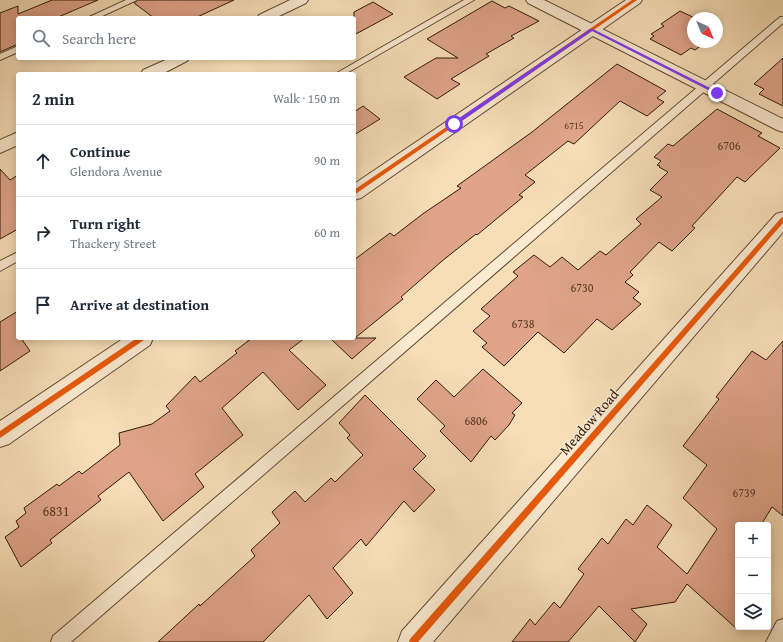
<!DOCTYPE html>
<meta charset="utf-8">
<style>
:root{--surface:#fff;--page:#f2f2f3;--text:#1f2937;--muted:#747a83;--line:#e0e1e3}
body{margin:0;font-family:"Gentium Book Plus",serif;background:var(--page);color:var(--text)}
.controls{position:absolute;right:12px;bottom:12px;display:grid;overflow:hidden;border-radius:4px;box-shadow:0 2px 10px #0003}
.controls button{width:36px;height:36px;display:grid;place-items:center;padding:0;border:0;border-bottom:1px solid var(--line);background:var(--surface);color:var(--text);font:20px sans-serif}
.compass{position:absolute;left:687px;top:12px;width:36px;height:36px;border-radius:50%;background:var(--surface);box-shadow:0 2px 10px #0003;rotate:136deg}
.stop{position:absolute;width:12px;height:12px;margin:-9px;border:3px solid #7c3aed;border-radius:50%;background:#fff}
.stop.end{background:#7c3aed;border-color:#fff;box-shadow:0 1px 4px #0008}
.list{margin:0;padding:0;list-style:none}
h2{display:flex;justify-content:space-between;align-items:center;height:52px;margin:0;padding:0 16px;font-size:17px}
h2 small{font-size:13px;font-weight:400;color:var(--muted)}
.list li{display:grid;grid-template-columns:26px 1fr auto;gap:12px;align-items:center;box-sizing:border-box;height:72px;padding:0 16px;border-top:1px solid var(--line)}
.list b{display:block;font-size:15px;white-space:nowrap}
.list p{margin:0;font-size:13px;white-space:nowrap;color:var(--muted)}
.list em{font-size:13px;font-style:normal;color:var(--muted)}
.icon{flex:none;width:22px;height:22px;fill:none;stroke:currentColor;stroke-width:2;stroke-linecap:round;stroke-linejoin:round}
.map{position:relative;flex:none;width:783px;height:642px;overflow:hidden}
.search{position:absolute;background:var(--surface);box-shadow:0 2px 10px #0003;left:16px;top:16px;width:340px;height:44px;display:flex;align-items:center;gap:10px;box-sizing:border-box;padding:0 14px;border-radius:4px;color:var(--muted);font-size:15px}
.panel{position:absolute;background:var(--surface);box-shadow:0 2px 10px #0003;left:16px;top:72px;width:340px;height:268px;border-radius:4px}
.map>svg:first-child{display:block}
.building{fill:#dea388;stroke:#32190e}
.lines{fill:none;stroke-linecap:round;stroke-linejoin:round}
.service-casing{stroke:#634a38;stroke-width:2}
.minor-casing{stroke:#634a38;stroke-width:2}
.tertiary-casing{stroke:#634a38;stroke-width:2}
.service{fill:#faead0;fill-rule:evenodd}
.minor{fill:#faead0;fill-rule:evenodd}
.tertiary{fill:#faead0;fill-rule:evenodd}
.cycleway-casing{stroke:#faead0;stroke-width:2}
.cycleway{fill:#e8590c;fill-rule:evenodd}
.route{fill:#7c3aed}
.labels{text-anchor:middle;dominant-baseline:central;stroke-width:3;stroke-linejoin:round;paint-order:stroke}
.far-number-label{font-size:10px;fill:#5d3c2c}
.number-label{font-size:12px;fill:#5d3c2c}
.street-label{font-size:14px;fill:#32190e;stroke:#faead0}
.near-number-label{font-size:14px;fill:#5d3c2c}
</style>
<div class="map">
<svg width="783" height="642" viewBox="0 0 783 642">
<rect width="100%" height="100%" fill="#f7deb7"/>
<filter id="stains"><feTurbulence type="fractalNoise" baseFrequency=".005" numOctaves="4"/><feColorMatrix values="0 0 0 0 .2 0 0 0 0 .09 0 0 0 0 .02 0 0 0 .5 -.17"/></filter>
<radialGradient id="worn" r=".72"><stop offset=".6" stop-color="#630" stop-opacity="0"/><stop offset="1" stop-color="#630" stop-opacity=".3"/></radialGradient>
<!-- building -->
<path class="building" d="M 52,0 L 98,0 L 56,18 L 18,18 L 18,44 L 0,52 L 0,13 L 18,6 L 18,14 Z
M 138,0 L 234,0 L 195,18 L 154,18 L 134,3 Z
M 492,1 L 505,8 L 509,6 L 539,21 L 511,36 L 514,38 L 486,54 L 489,56 L 451,79 L 460,84 L 437,99 L 404,77 L 436,58 L 458,58 L 427,39 Z
M 373,2 L 393,14 L 354,35 L 354,12 Z
M 680,11 L 695,18 L 693,18 L 693,42 L 706,42 L 695,50 L 691,48 L 681,55 L 650,39 L 654,36 L 651,34 L 664,26 L 661,24 Z
M 783,58 L 783,106 L 759,94 L 764,89 L 754,84 Z
M 617,64 L 666,91 L 657,98 L 664,102 L 647,116 L 620,101 L 574,144 L 568,141 L 525,175 L 535,182 L 519,195 L 523,197 L 477,235 L 476,234 L 442,261 L 401,297 L 403,299 L 355,338 L 376,338 L 352,359 L 330,338 L 354,338 L 354,260 L 390,233 L 394,236 L 424,213 L 461,188 L 457,186 L 532,132 Z
M 363,106 L 380,119 L 354,135 L 354,112 Z
M 717,109 L 762,133 L 758,136 L 780,148 L 745,182 L 737,177 L 692,226 L 695,228 L 672,251 L 659,242 L 630,272 L 633,275 L 625,282 L 639,292 L 633,298 L 641,304 L 612,330 L 597,319 L 564,353 L 538,332 L 504,366 L 482,347 L 487,343 L 473,331 L 490,316 L 481,309 L 518,276 L 513,272 L 534,255 L 550,267 L 562,257 L 578,270 L 600,251 L 606,255 L 641,224 L 636,219 L 662,197 L 650,190 L 668,172 L 659,167 L 660,166 L 657,165 L 661,161 L 654,157 L 668,144 L 673,146 Z
M 0,169 L 10,180 L 18,175 L 18,229 L 0,239 Z
M 18,311 L 18,338 L 21,338 L 30,351 L 0,371 L 0,322 Z
M 252,338 L 305,338 L 289,350 L 326,385 L 298,410 L 263,372 L 222,408 L 243,435 L 195,474 L 204,487 L 163,521 L 129,472 L 98,496 L 101,500 L 50,540 L 52,543 L 21,567 L 5,537 L 19,527 L 16,521 L 26,513 L 24,508 L 57,484 L 59,486 L 79,471 L 82,474 L 120,445 L 119,433 L 152,424 L 170,411 L 166,406 L 195,376 L 200,382 L 237,353 L 235,351 Z
M 783,341 L 783,516 L 772,507 L 761,525 L 738,525 L 738,630 L 687,584 L 675,602 L 631,609 L 647,624 L 635,642 L 599,606 L 568,642 L 512,642 L 530,619 L 535,625 L 554,602 L 560,608 L 584,574 L 578,569 L 602,538 L 608,544 L 626,519 L 633,525 L 647,505 L 672,525 L 657,547 L 687,574 L 717,529 L 683,498 L 707,465 L 683,446 L 719,399 L 716,397 L 752,351 L 766,360 Z
M 483,369 L 522,403 L 512,413 L 515,415 L 509,425 L 495,440 L 491,436 L 471,462 L 440,431 L 445,426 L 417,399 L 436,380 L 454,397 Z
M 365,395 L 426,456 L 413,469 L 435,490 L 414,512 L 404,501 L 366,546 L 361,539 L 333,568 L 353,593 L 327,619 L 309,595 L 263,642 L 158,642 L 199,604 L 200,606 L 255,556 L 251,550 L 280,523 L 272,512 L 295,491 L 305,502 L 331,478 L 335,482 L 363,455 L 347,438 L 350,435 L 339,423 Z"/>
<g class="lines">
<!-- service casing -->
<g class="service-casing">
<path id="service" d="M 126,0 L 137,0 L 98,18 L 87,18 Z
M 464,0 L 474,0 L 345,74 L 335,74 Z
M 780,17 L 783,17 L 783,23 L 71,642 L 51,642 L 53,636 Z
M 18,46 L 18,52 L 0,60 L 0,54 Z
M 18,252 L 18,261 L 0,271 L 0,261 Z
M 783,619 L 783,642 L 766,642 L 777,621 Z"/>
</g>
<!-- minor casing -->
<g class="minor-casing">
<path id="minor" d="M 290,0 L 308,0 L 306,3 L 275,18 L 257,18 L 259,15 Z
M 626,0 L 642,0 L 640,3 L 361,198 L 354,200 L 354,184 Z
M 170,58 L 190,58 L 187,61 L 162,74 L 141,74 L 143,70 Z
M 18,132 L 18,145 L 0,153 L 0,140 Z
M 124,338 L 153,338 L 150,345 L 9,444 L 0,447 L 0,421 Z"/>
</g>
<!-- tertiary casing -->
<g class="tertiary-casing">
<path id="tertiary" d="M 526,0 L 544,0 L 783,119 L 783,132 L 777,130 L 528,3 Z
M 783,212 L 783,232 L 433,642 L 398,642 L 402,631 L 776,214 Z"/>
</g>
<!-- service -->
<use href="#service" class="service"/>
<!-- minor -->
<use href="#minor" class="minor"/>
<!-- tertiary -->
<use href="#tertiary" class="tertiary"/>
<!-- cycleway casing -->
<g class="cycleway-casing">
<path id="cycleway" d="M 632,0 L 637,0 L 354,195 L 354,190 Z
M 783,217 L 783,223 L 418,642 L 409,642 L 410,639 L 781,218 Z
M 137,338 L 145,338 L 144,340 L 0,438 L 0,431 Z"/>
</g>
<!-- cycleway -->
<use href="#cycleway" class="cycleway"/>
</g>
<!-- route -->
<path class="route" d="M 590,29 L 593,29 L 720,93 L 716,94 L 592,31 L 456,125 L 452,125 L 452,123 Z"/>
<g class="labels">
<!-- far-number labels -->
<g class="far-number-label">
<text x="574" y="125">6715</text>
</g>
<!-- number labels -->
<g class="number-label">
<text x="729" y="145">6706</text>
<text x="582" y="287">6730</text>
<text x="523" y="323">6738</text>
<text x="476" y="420">6806</text>
<text x="744" y="492">6739</text>
</g>
<!-- street labels -->
<g class="street-label">
<text transform="translate(589 422) rotate(-49)">Meadow Road</text>
</g>
<!-- near-number labels -->
<g class="near-number-label">
<text x="56" y="511">6831</text>
</g>
</g>
<rect width="100%" height="100%" filter="url(#stains)"/>
<rect width="100%" height="100%" fill="url(#worn)"/>
</svg>
<div class="controls">
<button>+</button>
<button>−</button>
<button><svg class="icon" aria-label="layers" viewBox="0 0 24 24"><path d="M12 4l9 5-9 5-9-5zM3 14l9 5 9-5"/></svg></button>
</div>
<svg class="compass" viewBox="-18 -18 36 36"><path d="M0-13l5 13h-10z" fill="#e53935"/><path d="M0 13l5-13h-10z" fill="#747a83"/></svg>
<div class="stop" style="left:454px;top:124px"></div>
<div class="stop end" style="left:717px;top:93px"></div>
<div class="search"><svg class="icon" aria-label="search" viewBox="0 0 24 24"><circle cx="10" cy="10" r="6"/><path d="M15 15l6 6"/></svg>Search here</div>
<section class="panel">
<h2>2 min<small>Walk · 150 m</small></h2>
<ul class="list">
<li><svg class="icon" aria-label="ahead" viewBox="0 0 24 24"><path d="M12 20V5M6 11l6-6 6 6"/></svg><div><b>Continue</b><p>Glendora Avenue</p></div><em>90 m</em></li>
<li><svg class="icon" aria-label="right" viewBox="0 0 24 24"><path d="M7 20v-9h11M14 6l5 5-5 5"/></svg><div><b>Turn right</b><p>Thackery Street</p></div><em>60 m</em></li>
<li><svg class="icon" aria-label="arrive" viewBox="0 0 24 24"><path d="M6 21V4h12l-3 4 3 4H6"/></svg><div><b>Arrive at destination</b></div></li>
</ul>
</section>
</div>
